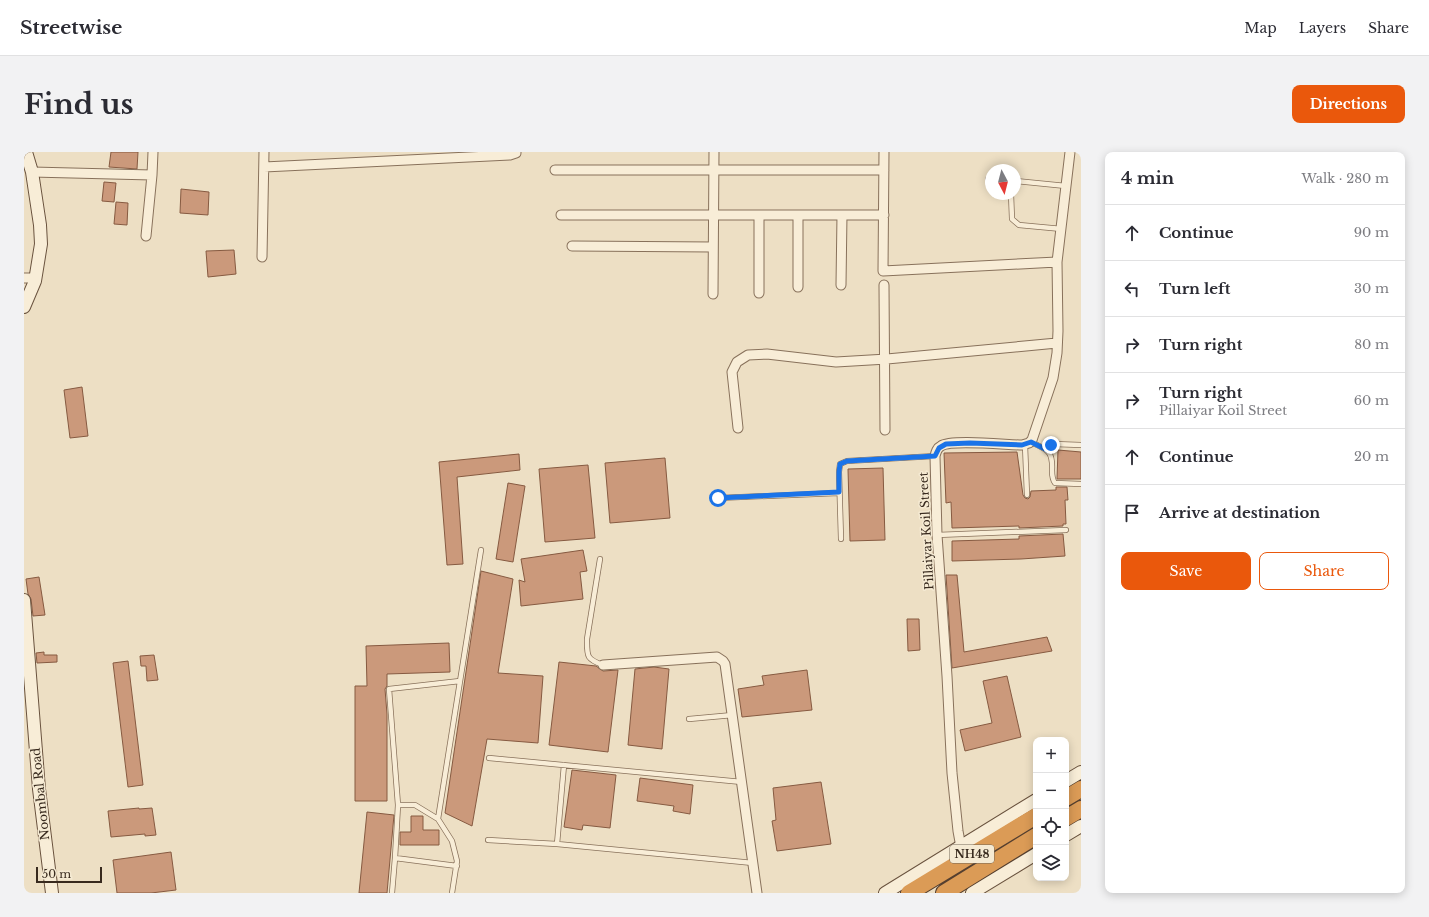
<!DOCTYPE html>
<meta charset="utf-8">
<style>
:root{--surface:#fff;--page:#f2f2f3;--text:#2b2b33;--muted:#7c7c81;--line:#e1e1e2;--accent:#ea580c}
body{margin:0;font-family:"Libre Baskerville",serif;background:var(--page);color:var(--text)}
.controls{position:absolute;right:12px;bottom:12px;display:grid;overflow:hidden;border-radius:8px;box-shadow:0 2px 10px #0003}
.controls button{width:36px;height:36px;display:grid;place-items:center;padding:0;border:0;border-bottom:1px solid var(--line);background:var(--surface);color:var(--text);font:20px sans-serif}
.compass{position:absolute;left:961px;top:12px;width:36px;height:36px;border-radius:50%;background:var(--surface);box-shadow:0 2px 10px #0003;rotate:173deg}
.scale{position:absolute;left:12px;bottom:10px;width:66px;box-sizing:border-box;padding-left:4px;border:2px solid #382a1e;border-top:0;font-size:11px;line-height:14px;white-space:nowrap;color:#382a1e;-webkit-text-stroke:3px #f5ead3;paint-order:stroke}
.stop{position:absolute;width:12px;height:12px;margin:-9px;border:3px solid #1a73e8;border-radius:50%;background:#fff}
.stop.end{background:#1a73e8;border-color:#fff;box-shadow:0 1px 4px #0008}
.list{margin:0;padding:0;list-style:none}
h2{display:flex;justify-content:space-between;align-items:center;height:52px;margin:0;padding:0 16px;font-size:17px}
h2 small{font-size:13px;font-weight:400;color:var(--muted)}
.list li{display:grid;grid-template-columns:26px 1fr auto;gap:12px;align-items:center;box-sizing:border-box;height:56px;padding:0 16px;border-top:1px solid var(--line)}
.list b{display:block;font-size:15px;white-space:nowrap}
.list p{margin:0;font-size:13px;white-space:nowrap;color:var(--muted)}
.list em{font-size:13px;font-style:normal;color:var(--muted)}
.actions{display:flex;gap:8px;padding:12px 16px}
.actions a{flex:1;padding:9px 0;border:1px solid var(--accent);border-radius:8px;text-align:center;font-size:14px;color:var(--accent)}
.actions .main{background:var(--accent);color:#fff}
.icon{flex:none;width:22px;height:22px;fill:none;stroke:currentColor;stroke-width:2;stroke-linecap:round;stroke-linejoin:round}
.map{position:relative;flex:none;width:1057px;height:741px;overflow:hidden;border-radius:8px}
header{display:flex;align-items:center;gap:24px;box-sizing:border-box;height:56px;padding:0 20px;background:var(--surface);border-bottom:1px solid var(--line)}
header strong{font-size:19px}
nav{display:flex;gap:22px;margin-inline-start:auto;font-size:14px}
.intro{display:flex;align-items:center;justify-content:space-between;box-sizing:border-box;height:96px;padding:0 24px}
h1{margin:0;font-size:28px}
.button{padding:10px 18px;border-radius:8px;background:var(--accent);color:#fff;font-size:14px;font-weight:700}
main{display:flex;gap:24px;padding:0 24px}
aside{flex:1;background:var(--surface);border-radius:8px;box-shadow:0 2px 10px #0003}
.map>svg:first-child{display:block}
.building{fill:#cb997b;stroke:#865a41}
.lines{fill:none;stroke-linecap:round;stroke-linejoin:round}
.lane-casing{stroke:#88715b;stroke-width:6}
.street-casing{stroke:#88715b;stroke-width:11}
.secondary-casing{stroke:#69523e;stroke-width:14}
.highway-casing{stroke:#553f2f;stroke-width:18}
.lane{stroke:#f8edd7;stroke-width:4.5}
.street{stroke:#f8edd7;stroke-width:9}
.secondary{stroke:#f8edd7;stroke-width:12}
.highway{stroke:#db9b56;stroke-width:16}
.route{stroke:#1a73e8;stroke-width:5}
.labels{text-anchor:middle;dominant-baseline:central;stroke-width:3;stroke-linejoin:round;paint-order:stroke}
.shield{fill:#f5ead3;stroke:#716454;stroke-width:1}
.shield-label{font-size:11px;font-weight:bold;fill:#382a1e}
.street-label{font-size:12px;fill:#382a1e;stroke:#f5ead3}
</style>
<header>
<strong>Streetwise</strong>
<nav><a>Map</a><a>Layers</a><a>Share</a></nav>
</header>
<div class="intro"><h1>Find us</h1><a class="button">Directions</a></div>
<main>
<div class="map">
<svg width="1057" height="741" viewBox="0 0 1057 741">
<rect width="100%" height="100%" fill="#eddfc4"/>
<!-- building -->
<path class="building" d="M 87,0 L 114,0 L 113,17 L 85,15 Z
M 80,30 L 92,31 L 90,50 L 78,49 Z
M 157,37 L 185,40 L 184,63 L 156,61 Z
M 92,50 L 104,51 L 103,73 L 90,72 Z
M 210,98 L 212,122 L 184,125 L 182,99 Z
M 58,235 L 64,284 L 46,286 L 40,238 Z
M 1034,298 L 1057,300 L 1057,327 L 1033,327 Z
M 993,300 L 999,343 L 1001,346 L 1004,347 L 1006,345 L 1007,339 L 1032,338 L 1032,335 L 1043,335 L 1044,348 L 1041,348 L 1042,372 L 1039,372 L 1039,374 L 995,376 L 995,374 L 928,376 L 927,350 L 922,351 L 920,301 Z
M 495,302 L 496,318 L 433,325 L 439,412 L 423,413 L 415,310 Z
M 641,306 L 646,366 L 586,371 L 581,311 Z
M 564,313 L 571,386 L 521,390 L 515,317 Z
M 859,316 L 861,388 L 826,389 L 824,317 Z
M 484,331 L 501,334 L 489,410 L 472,407 Z
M 1039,382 L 1041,404 L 997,407 L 928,409 L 928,389 L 995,387 L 995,384 Z
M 559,398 L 563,419 L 556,420 L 559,447 L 497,454 L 495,428 L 501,430 L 497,407 Z
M 457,419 L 489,427 L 474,521 L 519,524 L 514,591 L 463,587 L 448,674 L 421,661 Z
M 922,423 L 933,423 L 940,500 L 1023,485 L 1028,499 L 928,516 Z
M 15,425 L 21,463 L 9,464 L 7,447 L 4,442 L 2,427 Z
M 883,467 L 895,467 L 896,498 L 884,499 Z
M 425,491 L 426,520 L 363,522 L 363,534 L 361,537 L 363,562 L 363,649 L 331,649 L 331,534 L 343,534 L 342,494 Z
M 20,500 L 20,503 L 33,503 L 33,510 L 13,511 L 12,501 Z
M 130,503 L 134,528 L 123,529 L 122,514 L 117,514 L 116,504 Z
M 104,509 L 119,633 L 104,635 L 89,511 Z
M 535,510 L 572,514 L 579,519 L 594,518 L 584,600 L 525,593 Z
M 630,515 L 645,517 L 638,597 L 604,593 L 611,517 Z
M 783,518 L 788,558 L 718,565 L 714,537 L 740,533 L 738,524 Z
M 983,524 L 997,585 L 941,599 L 936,578 L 968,571 L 959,529 Z
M 548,618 L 592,623 L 586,676 L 559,673 L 558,678 L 540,675 Z
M 616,626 L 669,633 L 666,662 L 649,659 L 650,654 L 613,649 Z
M 797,630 L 807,692 L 753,699 L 748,669 L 752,668 L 749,636 Z
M 115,656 L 115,657 L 128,656 L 132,683 L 121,684 L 121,682 L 87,685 L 84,659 Z
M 343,660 L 370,663 L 363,741 L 335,741 Z
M 387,664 L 399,664 L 399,678 L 415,678 L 415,693 L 376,693 L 376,680 L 387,680 Z
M 147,700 L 152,738 L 127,741 L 93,741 L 89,708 Z"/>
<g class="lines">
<!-- lane casing -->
<g class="lane-casing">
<path id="lane" d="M 964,27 L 967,27
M 991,29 L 1042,34
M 987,42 L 988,67 L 995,73 L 1038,77
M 1007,290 C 1023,298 1029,298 1028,318 C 1028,323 1028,327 1031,331 L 1057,332
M 1001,293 L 1003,343
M 1023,298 L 1030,292 L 1057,293
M 694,346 L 815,341
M 913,383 L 1042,378
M 817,387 L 815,320 L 816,312 L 823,309 L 911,304
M 576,407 L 563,487 C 563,504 562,507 579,513
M 665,567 L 709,563
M 465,606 L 718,630
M 374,653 L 391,653 L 414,667 L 428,689 L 433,709 L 428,741
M 414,667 L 457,398
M 464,688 L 533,692 L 729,711
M 533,692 L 540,613
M 371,706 L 374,653 L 365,537 L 436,529
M 368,741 L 371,706 L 433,714"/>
</g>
<!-- street casing -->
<g class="street-casing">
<path id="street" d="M 860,0 L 859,119 L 1033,110
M 240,15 L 486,3 L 492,1 L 492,0
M 531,18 L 860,18
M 8,20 L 128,23
M 537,63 L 860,63
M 735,63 L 735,141
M 122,84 L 128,23 L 129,0
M 548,94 L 689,95
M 238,105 L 240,0
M 0,126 L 12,126
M 817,133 L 818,63
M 860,133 L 861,278
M 774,135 L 774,63
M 689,142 L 690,0
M 714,276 L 708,220 L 713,210 L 724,203 L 743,202 L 812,210 L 863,207 L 1033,191
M 579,513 L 693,505 L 699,509 L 701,512 L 733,741
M 941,698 L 936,690 L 934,679 L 928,621 L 923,524 L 913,383 L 911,304 C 912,300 913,296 917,294 C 927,287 984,293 998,293 L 1005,291 L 1008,288 L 1029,226 L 1033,201 L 1034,179 L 1033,110 L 1046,0"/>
</g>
<!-- secondary casing -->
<g class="secondary-casing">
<path id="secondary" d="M 0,155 L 11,129 L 17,92 L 16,73 L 8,20 L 2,0
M 0,448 L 15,637 L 28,741
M 1042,629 L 1057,620
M 1042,683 L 1057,674
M 861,741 L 1012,648
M 948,741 L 1012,702"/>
</g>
<!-- highway casing -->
<g class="highway-casing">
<path id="highway" d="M 1042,646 L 1057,637
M 1042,666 L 1057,657
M 885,741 L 1012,664
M 920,741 L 1012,684"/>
</g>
<!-- lane -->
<use href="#lane" class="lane"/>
<!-- street -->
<use href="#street" class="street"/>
<!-- secondary -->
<use href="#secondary" class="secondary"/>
<!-- highway -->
<use href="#highway" class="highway"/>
</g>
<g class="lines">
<!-- route -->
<path class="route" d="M 694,346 L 815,340 L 815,320 L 816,312 L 823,309 L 911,304 L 915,296 L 922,292 L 946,291 L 998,293 L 1007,290 L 1023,298 L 1027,293"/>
</g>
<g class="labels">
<!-- shield labels -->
<rect class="shield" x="926" y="693" width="44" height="18" rx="3"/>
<g class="shield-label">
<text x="948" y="702">NH48</text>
</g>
<!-- street labels -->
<g class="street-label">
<text transform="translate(902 379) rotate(-93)">Pillaiyar Koil Street</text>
<text transform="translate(16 642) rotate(-96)">Noombal Road</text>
</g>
</g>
</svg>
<div class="controls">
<button>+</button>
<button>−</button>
<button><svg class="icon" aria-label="locate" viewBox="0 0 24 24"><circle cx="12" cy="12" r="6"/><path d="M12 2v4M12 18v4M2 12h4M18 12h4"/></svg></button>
<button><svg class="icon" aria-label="layers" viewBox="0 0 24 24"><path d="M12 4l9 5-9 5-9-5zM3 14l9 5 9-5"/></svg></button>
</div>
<svg class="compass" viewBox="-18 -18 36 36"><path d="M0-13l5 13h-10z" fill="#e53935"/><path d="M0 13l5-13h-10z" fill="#7c7c81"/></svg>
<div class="scale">50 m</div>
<div class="stop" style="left:694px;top:346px"></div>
<div class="stop end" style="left:1027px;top:293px"></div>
</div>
<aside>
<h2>4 min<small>Walk · 280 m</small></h2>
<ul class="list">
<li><svg class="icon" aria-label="ahead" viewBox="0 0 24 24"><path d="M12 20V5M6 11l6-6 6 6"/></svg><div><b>Continue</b></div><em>90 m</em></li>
<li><svg class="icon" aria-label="left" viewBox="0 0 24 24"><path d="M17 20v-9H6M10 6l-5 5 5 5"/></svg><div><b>Turn left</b></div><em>30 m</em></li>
<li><svg class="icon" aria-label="right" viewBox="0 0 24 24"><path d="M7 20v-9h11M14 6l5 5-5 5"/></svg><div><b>Turn right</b></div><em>80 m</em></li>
<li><svg class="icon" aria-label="right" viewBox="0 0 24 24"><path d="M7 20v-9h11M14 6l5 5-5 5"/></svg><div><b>Turn right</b><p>Pillaiyar Koil Street</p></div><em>60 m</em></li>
<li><svg class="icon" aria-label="ahead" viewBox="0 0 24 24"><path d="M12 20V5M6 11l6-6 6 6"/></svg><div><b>Continue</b></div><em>20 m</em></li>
<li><svg class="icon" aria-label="arrive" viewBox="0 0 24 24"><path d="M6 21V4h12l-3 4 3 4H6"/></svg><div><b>Arrive at destination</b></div></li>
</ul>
<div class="actions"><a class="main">Save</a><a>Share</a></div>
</aside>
</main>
